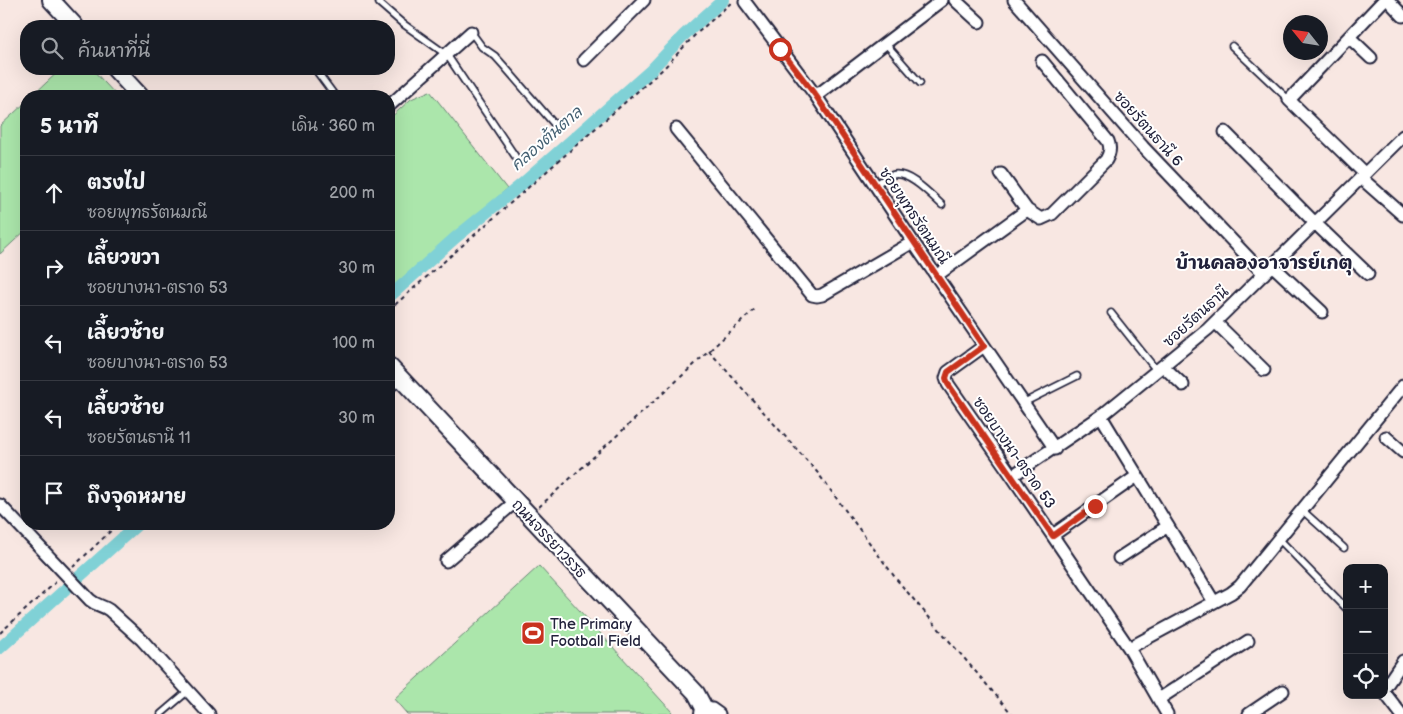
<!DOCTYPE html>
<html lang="th">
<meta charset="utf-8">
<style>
:root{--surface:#171b24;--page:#242831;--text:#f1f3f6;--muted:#9ea1a6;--line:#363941}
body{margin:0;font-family:"Balsamiq Sans","Playpen Sans Thai",sans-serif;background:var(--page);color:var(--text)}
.controls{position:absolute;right:15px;bottom:15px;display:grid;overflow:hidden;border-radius:10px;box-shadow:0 5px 20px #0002}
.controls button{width:45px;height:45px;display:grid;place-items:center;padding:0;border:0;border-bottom:1px solid var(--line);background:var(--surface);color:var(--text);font:25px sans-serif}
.compass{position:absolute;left:1283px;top:15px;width:45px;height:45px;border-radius:50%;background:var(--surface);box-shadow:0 5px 20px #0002;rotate:300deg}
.stop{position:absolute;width:15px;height:15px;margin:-11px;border:4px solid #c8321e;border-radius:50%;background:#fff}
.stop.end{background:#c8321e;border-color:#fff;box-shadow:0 1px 5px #0008}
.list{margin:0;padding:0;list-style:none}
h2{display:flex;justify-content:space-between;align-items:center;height:65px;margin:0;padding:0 20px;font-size:21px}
h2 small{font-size:16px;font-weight:400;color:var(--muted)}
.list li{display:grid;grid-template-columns:32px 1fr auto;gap:15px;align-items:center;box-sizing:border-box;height:75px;padding:0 20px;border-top:1px solid var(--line)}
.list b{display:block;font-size:19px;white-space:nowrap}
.list p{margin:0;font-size:16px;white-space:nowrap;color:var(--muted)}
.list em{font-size:16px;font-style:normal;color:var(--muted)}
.icon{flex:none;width:28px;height:28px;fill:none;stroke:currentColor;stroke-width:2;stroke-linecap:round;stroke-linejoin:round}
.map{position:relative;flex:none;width:1403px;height:714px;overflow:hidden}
.search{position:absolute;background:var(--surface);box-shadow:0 5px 20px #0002;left:20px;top:20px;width:375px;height:55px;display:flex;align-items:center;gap:12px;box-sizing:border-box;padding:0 18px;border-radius:20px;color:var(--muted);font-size:19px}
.panel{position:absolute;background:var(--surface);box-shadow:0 5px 20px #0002;left:20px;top:90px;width:375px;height:440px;border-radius:20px}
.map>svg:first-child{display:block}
.green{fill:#abe6ab;stroke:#668473}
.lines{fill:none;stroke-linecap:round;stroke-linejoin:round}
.canal{stroke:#80d1d6;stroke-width:12}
.service-casing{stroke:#22223b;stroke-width:9}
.minor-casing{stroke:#22223b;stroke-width:15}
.secondary-casing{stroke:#22223b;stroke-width:20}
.path{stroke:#22223b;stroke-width:2;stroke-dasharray:4 4;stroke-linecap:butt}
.service{stroke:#fff;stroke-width:5.5}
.minor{stroke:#fff;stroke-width:11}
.secondary{stroke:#fff;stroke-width:16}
.route{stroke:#c8321e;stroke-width:6}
.labels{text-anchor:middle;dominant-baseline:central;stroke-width:4;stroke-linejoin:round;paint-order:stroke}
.street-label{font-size:15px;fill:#22223b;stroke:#fff}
.poi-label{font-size:15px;fill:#22223b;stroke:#fff;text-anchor:start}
.water-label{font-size:16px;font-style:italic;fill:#435f71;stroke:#fff}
.quarter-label{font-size:18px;font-weight:bold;fill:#22223b;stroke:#fff}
</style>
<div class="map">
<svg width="1403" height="714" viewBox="0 0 1403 714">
<rect width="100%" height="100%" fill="#f8e7e2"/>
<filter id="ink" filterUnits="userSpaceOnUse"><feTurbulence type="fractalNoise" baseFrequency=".02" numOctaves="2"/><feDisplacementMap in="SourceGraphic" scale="10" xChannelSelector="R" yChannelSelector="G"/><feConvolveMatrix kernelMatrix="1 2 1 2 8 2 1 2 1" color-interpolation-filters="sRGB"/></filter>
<g filter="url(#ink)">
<!-- green -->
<path class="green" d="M 61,69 L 92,69 L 117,96 L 32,96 Z
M 430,91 L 507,189 L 389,292 L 389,119 L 411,99 Z
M 26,102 L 26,230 L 0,254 L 0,126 Z
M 539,566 L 672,712 L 669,714 L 407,714 L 394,699 Z"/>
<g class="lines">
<!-- canal -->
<path class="canal" d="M 389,297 L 455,238 L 522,184 L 650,71 L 683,36 L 723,0
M 0,648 L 138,524"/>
<!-- service casing -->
<g class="service-casing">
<path id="service" d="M 379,0 L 379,3 L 402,23 L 447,55 L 517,159
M 471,32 L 482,47 L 495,56 L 504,66 L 555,125
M 885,43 L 920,83
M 1232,46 L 1289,100
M 315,69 L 335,96
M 875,185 C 880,182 886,177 892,175 C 908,170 931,195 942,205
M 1111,313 L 1157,371
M 1023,403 L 1077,376
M 1302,510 L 1344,548
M 1278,538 L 1347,609
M 161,714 L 188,691"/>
</g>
<!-- minor casing -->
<g class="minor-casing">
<path id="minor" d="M 955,0 L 979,22
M 1014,0 L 1143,147 L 1264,274
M 1388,0 L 1403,16
M 745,2 L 816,96 L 913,242 L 1055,449
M 1349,37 L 1371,58
M 584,60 L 644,0
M 816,96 L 942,0
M 389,106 L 471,32
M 676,129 L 812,295 L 817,296 L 822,295 L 913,242
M 1225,132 L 1316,224 L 1368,274
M 1001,174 L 1027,210 L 1041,219 L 1052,214 L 1106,160 C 1110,153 1111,148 1108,141 L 1042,61
M 1365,174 L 1289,100 L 1384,0
M 1361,178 L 1403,215
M 1273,266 L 1322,312
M 936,276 L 1027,210
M 1215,322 L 1264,370
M 984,346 L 948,372 L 946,378 L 948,384 L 1012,476 L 1129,648 L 1167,714
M 1163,366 L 1183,385
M 389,387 L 399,378
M 1101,416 L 1214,602
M 1386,437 L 1403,452
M 1012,476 L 1101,416 L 1208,329 L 1403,136
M 0,505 L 90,600 C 97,606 102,605 109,610 L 142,640 L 209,714
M 1053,535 L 1137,476
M 1119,558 L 1168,526
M 446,561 L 515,502
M 1129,648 L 1231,593 L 1240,586 L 1403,386
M 1384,689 L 1403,661
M 1384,692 L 1401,714
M 1159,699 L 1248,641
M 704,708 L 712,709 L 719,714
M 1249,714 L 1283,691"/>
</g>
<!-- secondary casing -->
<g class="secondary-casing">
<path id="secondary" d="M 51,0 L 75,26
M 115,69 L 140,96
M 389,366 L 696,693 L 704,708 L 703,714"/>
</g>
<!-- path -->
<path class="path" d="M 389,310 L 663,69 L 694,36 L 733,1
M 709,351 L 817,472 L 897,580 L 1012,714
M 539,507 L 756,308
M 73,567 L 118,524
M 0,633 L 56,582"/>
<!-- service -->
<use href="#service" class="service"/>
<!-- minor -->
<use href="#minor" class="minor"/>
<!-- secondary -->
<use href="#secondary" class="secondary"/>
</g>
</g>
<g class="lines" filter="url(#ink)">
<!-- route -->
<path class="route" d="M 780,49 L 816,96 L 984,346 L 948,372 L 946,378 L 948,384 L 1053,536 L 1095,506"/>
</g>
<!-- icons -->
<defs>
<g id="stadium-square" transform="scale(1.25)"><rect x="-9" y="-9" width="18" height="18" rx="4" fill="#c8321e" stroke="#fff"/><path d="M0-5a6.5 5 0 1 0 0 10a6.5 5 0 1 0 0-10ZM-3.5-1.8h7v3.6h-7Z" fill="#fff"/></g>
</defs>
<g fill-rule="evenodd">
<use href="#stadium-square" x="533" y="633"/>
</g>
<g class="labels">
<!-- street labels -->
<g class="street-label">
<text transform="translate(1148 129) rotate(48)">ซอยรัตนธานี 6</text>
<text transform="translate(914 216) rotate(56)">ซอยพุทธรัตนมณี</text>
<text transform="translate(1196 317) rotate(-42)">ซอยรัตนธานี</text>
<text transform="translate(1014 453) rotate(55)">ซอยบางนา-ตราด 53</text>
<text transform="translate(549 539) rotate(47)">ถนนจรรยาวรรธ</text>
</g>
<!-- poi labels -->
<g class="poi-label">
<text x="550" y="624">The Primary<tspan x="550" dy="17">Football Field</tspan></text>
</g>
<!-- water labels -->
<g class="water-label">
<text transform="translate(547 139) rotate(-41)">คลองต้นตาล</text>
</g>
<!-- quarter labels -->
<g class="quarter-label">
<text x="1264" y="263">บ้านคลองอาจารย์เกตุ</text>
</g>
</g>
</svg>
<div class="controls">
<button>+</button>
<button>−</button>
<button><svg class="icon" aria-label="locate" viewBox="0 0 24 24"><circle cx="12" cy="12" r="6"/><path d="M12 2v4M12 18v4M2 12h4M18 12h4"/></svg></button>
</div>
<svg class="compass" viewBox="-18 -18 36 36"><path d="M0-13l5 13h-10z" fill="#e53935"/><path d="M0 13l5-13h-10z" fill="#9ea1a6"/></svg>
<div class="stop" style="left:780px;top:49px"></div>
<div class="stop end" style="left:1095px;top:506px"></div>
<div class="search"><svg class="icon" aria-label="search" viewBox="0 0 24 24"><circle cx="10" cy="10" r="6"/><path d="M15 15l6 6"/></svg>ค้นหาที่นี่</div>
<section class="panel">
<h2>5 นาที<small>เดิน · 360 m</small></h2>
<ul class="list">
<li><svg class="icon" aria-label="ahead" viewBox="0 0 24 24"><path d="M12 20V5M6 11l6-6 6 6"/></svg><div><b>ตรงไป</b><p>ซอยพุทธรัตนมณี</p></div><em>200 m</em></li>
<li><svg class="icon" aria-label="right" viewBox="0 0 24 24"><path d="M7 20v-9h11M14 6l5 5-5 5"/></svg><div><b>เลี้ยวขวา</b><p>ซอยบางนา-ตราด 53</p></div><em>30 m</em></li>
<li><svg class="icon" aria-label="left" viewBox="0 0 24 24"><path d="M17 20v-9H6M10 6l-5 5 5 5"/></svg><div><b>เลี้ยวซ้าย</b><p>ซอยบางนา-ตราด 53</p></div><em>100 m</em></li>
<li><svg class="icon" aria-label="left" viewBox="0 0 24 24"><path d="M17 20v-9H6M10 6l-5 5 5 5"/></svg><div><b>เลี้ยวซ้าย</b><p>ซอยรัตนธานี 11</p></div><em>30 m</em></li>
<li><svg class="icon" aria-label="arrive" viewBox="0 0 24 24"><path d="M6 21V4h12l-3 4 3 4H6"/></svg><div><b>ถึงจุดหมาย</b></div></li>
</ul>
</section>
</div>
